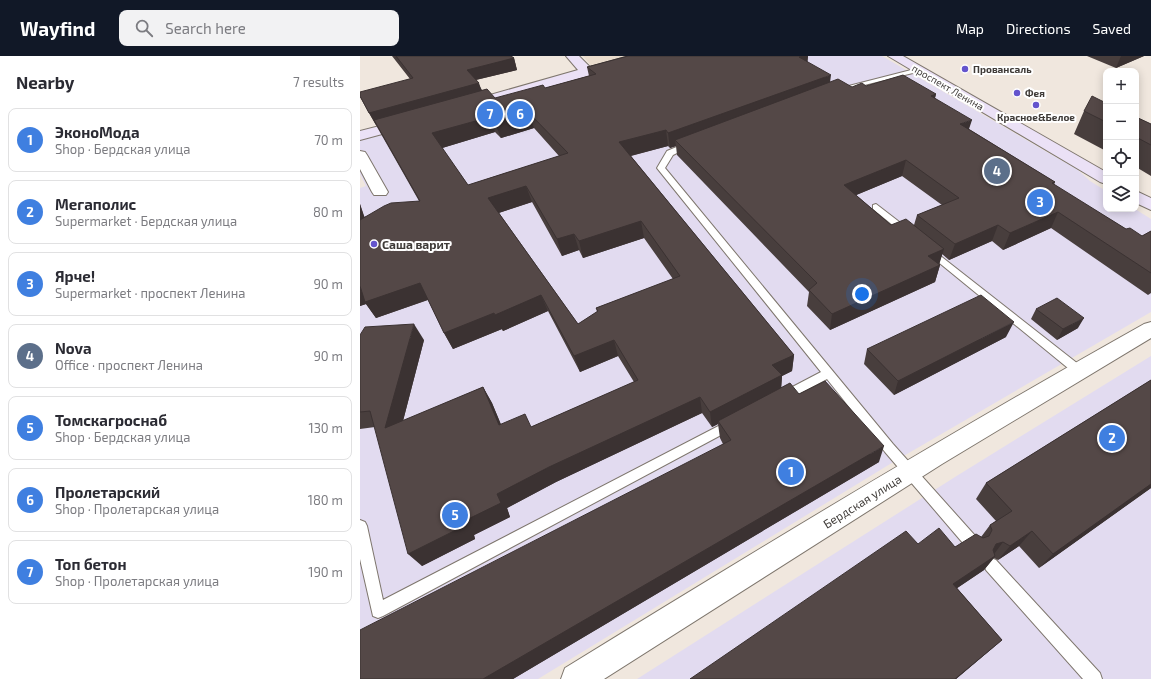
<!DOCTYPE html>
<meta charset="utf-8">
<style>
:root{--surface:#fff;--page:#f2f2f3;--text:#2b2b33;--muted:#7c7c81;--line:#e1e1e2;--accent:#111827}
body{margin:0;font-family:"Exo 2",sans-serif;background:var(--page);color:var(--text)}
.controls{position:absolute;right:12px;top:12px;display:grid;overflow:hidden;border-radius:8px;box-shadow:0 2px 10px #0003}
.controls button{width:36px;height:36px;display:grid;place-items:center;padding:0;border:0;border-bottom:1px solid var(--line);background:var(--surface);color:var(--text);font:20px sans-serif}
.you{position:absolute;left:502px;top:238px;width:14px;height:14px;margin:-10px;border:3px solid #fff;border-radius:50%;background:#1a73e8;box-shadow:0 0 0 6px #1a73e833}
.badge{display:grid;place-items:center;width:26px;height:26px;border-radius:50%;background:var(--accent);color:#fff;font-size:13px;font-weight:700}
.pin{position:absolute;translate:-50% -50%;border:2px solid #fff;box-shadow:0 1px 4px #0006}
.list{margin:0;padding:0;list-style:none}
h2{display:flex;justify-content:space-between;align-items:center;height:52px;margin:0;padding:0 16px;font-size:17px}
h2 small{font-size:13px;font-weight:400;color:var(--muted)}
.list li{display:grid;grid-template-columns:26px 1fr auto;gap:12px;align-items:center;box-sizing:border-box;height:64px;margin:0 8px 8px;padding:0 8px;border:1px solid var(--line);border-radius:8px}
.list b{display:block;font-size:15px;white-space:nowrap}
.list p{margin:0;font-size:13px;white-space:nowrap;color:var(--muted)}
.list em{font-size:13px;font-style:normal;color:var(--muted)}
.icon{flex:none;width:22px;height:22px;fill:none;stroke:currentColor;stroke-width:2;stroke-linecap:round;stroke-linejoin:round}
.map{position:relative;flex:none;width:791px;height:623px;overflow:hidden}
header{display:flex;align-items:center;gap:24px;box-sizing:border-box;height:56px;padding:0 20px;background:var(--accent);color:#fff}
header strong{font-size:19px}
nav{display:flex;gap:22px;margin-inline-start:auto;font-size:14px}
.search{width:280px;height:36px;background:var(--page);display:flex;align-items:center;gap:10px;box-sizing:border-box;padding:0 14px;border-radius:8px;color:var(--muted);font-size:15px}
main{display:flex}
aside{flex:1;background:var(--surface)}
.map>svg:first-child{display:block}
.commercial{fill:#e2dbf0}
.built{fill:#eadccd}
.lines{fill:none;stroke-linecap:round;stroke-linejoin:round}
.lane-casing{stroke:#7e766d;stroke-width:2}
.street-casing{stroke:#7e766d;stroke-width:2}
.secondary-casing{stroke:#7e766d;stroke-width:2}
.lane{fill:#fff;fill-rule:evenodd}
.street{fill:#fff;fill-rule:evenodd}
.secondary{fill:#ebe1f6;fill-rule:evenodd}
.wall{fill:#483e3d;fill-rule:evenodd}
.shaded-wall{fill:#3b3232}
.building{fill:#544847;stroke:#3b3232;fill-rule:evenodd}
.poi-dot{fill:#6454cd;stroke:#fff;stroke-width:1.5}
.labels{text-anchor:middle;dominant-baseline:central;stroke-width:4;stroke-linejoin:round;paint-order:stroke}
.far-poi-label{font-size:10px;font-weight:bold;fill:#3f3b38;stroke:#fff;text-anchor:start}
.far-street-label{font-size:10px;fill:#3f3b38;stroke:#fff}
.poi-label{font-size:12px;font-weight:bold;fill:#3f3b38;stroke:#fff;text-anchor:start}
.street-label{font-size:12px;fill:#3f3b38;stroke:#fff}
</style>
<header>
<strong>Wayfind</strong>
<div class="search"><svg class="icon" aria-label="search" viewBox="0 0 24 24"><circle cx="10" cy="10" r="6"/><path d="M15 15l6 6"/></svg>Search here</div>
<nav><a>Map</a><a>Directions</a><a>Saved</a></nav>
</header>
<main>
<aside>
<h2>Nearby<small>7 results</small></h2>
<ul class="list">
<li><span class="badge" style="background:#3f7fe0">1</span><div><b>ЭконоМода</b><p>Shop · Бердская улица</p></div><em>70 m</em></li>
<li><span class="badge" style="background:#3f7fe0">2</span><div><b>Мегаполис</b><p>Supermarket · Бердская улица</p></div><em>80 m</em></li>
<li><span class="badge" style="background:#3f7fe0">3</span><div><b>Ярче!</b><p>Supermarket · проспект Ленина</p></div><em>90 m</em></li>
<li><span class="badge" style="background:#5c6f8a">4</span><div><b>Nova</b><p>Office · проспект Ленина</p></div><em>90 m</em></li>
<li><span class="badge" style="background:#3f7fe0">5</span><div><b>Томскагроснаб</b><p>Shop · Бердская улица</p></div><em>130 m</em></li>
<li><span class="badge" style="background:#3f7fe0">6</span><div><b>Пролетарский</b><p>Shop · Пролетарская улица</p></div><em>180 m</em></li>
<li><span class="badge" style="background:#3f7fe0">7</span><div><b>Топ бетон</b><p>Shop · Пролетарская улица</p></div><em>190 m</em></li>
</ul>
</aside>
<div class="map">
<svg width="791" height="623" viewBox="0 0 791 623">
<rect width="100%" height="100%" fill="#f0e7de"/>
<!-- commercial -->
<path class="commercial" d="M 291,0 L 522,0 L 718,114 L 730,125 L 746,135 L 746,153 L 775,153 L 791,163 L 791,256 L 535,405 L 178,623 L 0,623 L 0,132 L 6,130 L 0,118 L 0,83 Z
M 791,300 L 791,623 L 277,623 L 595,421 Z"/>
<!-- built -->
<path class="built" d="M 223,0 L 273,0 L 233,12 Z"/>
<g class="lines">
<!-- lane casing -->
<g class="lane-casing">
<path id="lane" d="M 559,12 L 561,13 L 561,15 L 476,36 L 473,34 Z
M 326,87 L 333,89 L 313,99 L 305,112 L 533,388 L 618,483 L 620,488 L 618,493 L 613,495 L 608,493 L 525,396 L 467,323 L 427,344 L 419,344 L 417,341 L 419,338 L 461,316 L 297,112 L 307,95 Z
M 516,148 L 551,175 L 551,179 L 545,179 L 513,153 L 513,149 Z
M 569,191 L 722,311 L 724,314 L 722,317 L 714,317 L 566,196 L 566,192 Z
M 372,363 L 376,365 L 378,368 L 376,371 L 23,560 L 18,562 L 13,560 L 0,503 L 0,464 L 5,466 L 7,470 L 23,544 Z
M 631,502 L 636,504 L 740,617 L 742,623 L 723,623 L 626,514 L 624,509 L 626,504 Z"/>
</g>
<!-- street casing -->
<g class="street-casing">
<path id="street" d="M 0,95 L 5,96 L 7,99 L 28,136 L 26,139 L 14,139 L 12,136 L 0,113 Z
M 791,266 L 791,282 L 582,408 L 244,623 L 201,623 L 205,612 C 396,494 588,378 784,268 Z"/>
</g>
<!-- secondary casing -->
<g class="secondary-casing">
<path id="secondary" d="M 206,0 L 219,0 L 230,11 L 269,0 L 289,0 L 287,3 L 112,53 L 102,53 L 100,50 L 102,47 L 218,14 Z
M 528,0 L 543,0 L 746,116 L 746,128 L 740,126 Z
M 47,63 L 52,64 L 54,67 L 52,70 L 0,84 L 0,75 Z
M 776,135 L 791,142 L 791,154 L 776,147 Z"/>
</g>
<!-- lane -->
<use href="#lane" class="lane"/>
<!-- street -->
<use href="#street" class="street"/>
<!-- secondary -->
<use href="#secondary" class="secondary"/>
</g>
<!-- wall -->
<path class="wall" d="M 32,0 L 151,0 L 154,2 L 157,14 L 116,24 L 122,34 L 135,42 L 185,32 L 229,20 L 227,11 L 268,0 L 448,0 L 447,6 L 470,26 L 492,31 L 506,30 L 576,38 L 575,42 L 609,73 L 695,126 L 694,129 L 766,173 L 782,180 L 791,175 L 791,237 L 788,239 L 691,172 L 643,194 L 632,185 L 589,204 L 582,198 L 579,208 L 580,209 L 575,226 L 470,274 L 447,250 L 449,236 L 317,99 L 316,90 L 310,92 L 308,90 L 271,100 L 434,299 L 432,315 L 422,320 L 421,332 L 439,338 L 519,406 L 153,623 L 0,623 L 363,388 L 360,382 L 358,368 L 352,371 L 342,357 L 196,426 L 147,452 L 150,461 L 114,479 L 115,483 L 62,510 L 15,371 L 0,373 L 0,279 L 64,284 L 43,365 L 123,331 L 132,347 L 141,369 L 171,371 L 274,326 L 258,300 L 220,316 L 188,255 L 143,275 L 142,273 L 93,293 L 84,277 L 68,244 L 16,262 L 6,248 L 0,250 L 0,148 L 4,161 L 59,145 L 0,41 L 50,23 ZM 174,72 L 199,100 L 108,129 L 82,92 L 135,76 L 141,82 ZM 542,120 L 582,149 L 557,159 L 554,169 L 531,169 L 496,139 ZM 172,146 L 202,200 L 219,194 L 223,202 L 284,182 L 313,223 L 236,252 L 237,256 L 218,268 L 139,157 Z
M 727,0 L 784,0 L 756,12 Z
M 746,47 L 746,95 L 714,78 L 724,55 Z
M 776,61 L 791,68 L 791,120 L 776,111 Z
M 676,253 L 718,272 L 697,284 L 671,263 Z
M 646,281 L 534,339 L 504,308 L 507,293 Z
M 791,324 L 791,432 L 679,512 L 659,490 L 638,504 L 634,502 L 624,514 L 597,532 L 642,584 L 596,623 L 330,623 L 558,488 L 595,491 L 621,481 L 630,469 L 636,465 L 616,443 L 626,427 Z"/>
<!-- shaded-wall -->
<path class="shaded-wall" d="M 443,0 L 448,0 L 447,13 L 439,1 Z
M 761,0 L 784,0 L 756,12 Z
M 154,2 L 157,14 L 111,25 L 107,14 Z
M 471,19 L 469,34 L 315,84 L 316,90 L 310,92 L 308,77 Z
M 119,27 L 123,39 L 16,69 L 9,57 Z
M 576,38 L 572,53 L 571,40 Z
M 169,57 L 174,72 L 141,82 L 135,67 Z
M 130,61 L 135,76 L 79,93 L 72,77 Z
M 612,64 L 607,79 L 600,68 Z
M 306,74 L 308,90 L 262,102 L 259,86 Z
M 546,104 L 542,120 L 482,145 L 484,129 Z
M 166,130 L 172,146 L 135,158 L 128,142 Z
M 0,148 L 11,180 L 0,162 Z
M 698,156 L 691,172 L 643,194 L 650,177 Z
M 281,165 L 284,182 L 223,202 L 219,185 Z
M 638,169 L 632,185 L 589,204 L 595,188 Z
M 214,178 L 219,194 L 202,200 L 197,183 Z
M 584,193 L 579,209 L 568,200 Z
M 580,209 L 575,226 L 470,274 L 472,258 Z
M 60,227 L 70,243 L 16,262 L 6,248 L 0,250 L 0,230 Z
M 181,239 L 188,255 L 143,275 L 135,259 Z
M 134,257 L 142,273 L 93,293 L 84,277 Z
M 724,262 L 718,272 L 697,284 L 703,273 Z
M 654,266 L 646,281 L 534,339 L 538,325 Z
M 54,268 L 64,284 L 37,388 L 25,372 Z
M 254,284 L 258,300 L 220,316 L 214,300 Z
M 434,299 L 432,315 L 422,320 L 421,335 L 358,365 L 358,368 L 352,371 L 350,356 L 412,309 Z
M 123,331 L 132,347 L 148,385 L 139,369 Z
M 340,341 L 342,357 L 196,426 L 147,452 L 150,461 L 114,479 L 115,483 L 62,510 L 48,498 L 137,438 L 189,411 Z
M 524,390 L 519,406 L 153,623 L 123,623 Z
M 791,428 L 791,432 L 679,512 L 693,498 Z
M 672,475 L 659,490 L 638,504 L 650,490 Z
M 643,486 L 632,501 L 625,503 L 636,488 Z
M 635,500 L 624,514 L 584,541 L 593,528 Z
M 642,584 L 596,623 L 595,623 Z"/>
<!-- building -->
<path class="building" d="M 36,0 L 151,0 L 154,2 L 107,14 L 119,27 L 9,57 L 0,40 L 0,36 L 53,22 Z
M 268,0 L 443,0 L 439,1 L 471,19 L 308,77 L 306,74 L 259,86 L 434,299 L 412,309 L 422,319 L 350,356 L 340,341 L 189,411 L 137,438 L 141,447 L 102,466 L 104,470 L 48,498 L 10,355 L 0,356 L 0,279 L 5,271 L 54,268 L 25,372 L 123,331 L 139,369 L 165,358 L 171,371 L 278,324 L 254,284 L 214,300 L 181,239 L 135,259 L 134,257 L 84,277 L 60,227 L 5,246 L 0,230 L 0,162 L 0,164 L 24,150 L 31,147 L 60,145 L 14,64 L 127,33 L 135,42 L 183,29 L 185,32 L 236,18 L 227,11 ZM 169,57 L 208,97 L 108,129 L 72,77 L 130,61 L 135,67 ZM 166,130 L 197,183 L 214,178 L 219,185 L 281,165 L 320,220 L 236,252 L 238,255 L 218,268 L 128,142 Z
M 543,19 L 576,38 L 571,40 L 612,64 L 600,68 L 695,126 L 692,127 L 766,173 L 770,172 L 782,180 L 791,175 L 791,217 L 698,156 L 650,177 L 638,169 L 595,188 L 557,159 L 599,142 L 546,104 L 484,129 L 531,169 L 546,163 L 584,193 L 568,200 L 580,209 L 472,258 L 449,234 L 457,227 L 315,84 L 478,23 L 492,31 L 502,27 L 506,30 Z
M 732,40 L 746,47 L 746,66 L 724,55 Z
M 776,61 L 791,68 L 791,89 L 776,81 Z
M 621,239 L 654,266 L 538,325 L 507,293 Z
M 697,242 L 724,262 L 703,273 L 676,253 Z
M 791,324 L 791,428 L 693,498 L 672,475 L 650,490 L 643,486 L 636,488 L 633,494 L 635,500 L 593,528 L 642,584 L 595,623 L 330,623 L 546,475 L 558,488 L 579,472 L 595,491 L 616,478 L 623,482 L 629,480 L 632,474 L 630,469 L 652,455 L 626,427 Z
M 465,325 L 524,390 L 123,623 L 0,623 L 0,574 L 371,384 L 358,365 L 430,327 L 439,338 Z"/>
<!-- markers -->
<g class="poi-dot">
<circle cx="605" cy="13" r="4"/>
<circle cx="657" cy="37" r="4"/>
<circle cx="676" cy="49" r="4"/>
<circle cx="14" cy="188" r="4"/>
</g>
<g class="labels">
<!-- far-poi labels -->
<g class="far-poi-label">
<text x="613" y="13">Провансаль</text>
<text x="665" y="37">Фея</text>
<text x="676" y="61" text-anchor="middle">Красное&amp;Белое</text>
</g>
<!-- far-street labels -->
<g class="far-street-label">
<text transform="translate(588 31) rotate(30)">проспект Ленина</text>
</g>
<!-- poi labels -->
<g class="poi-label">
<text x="22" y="188">Саша варит</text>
</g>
<!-- street labels -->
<g class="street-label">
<text transform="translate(502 445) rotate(-32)">Бердская улица</text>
</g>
</g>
</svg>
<div class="controls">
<button>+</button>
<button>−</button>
<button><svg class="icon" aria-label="locate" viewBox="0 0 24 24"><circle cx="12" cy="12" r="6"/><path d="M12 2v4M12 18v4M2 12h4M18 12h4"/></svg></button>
<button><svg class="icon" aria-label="layers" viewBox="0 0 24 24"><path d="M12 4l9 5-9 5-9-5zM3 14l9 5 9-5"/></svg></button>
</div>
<div class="you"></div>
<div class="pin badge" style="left:431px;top:416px;background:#3f7fe0">1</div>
<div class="pin badge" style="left:752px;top:382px;background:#3f7fe0">2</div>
<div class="pin badge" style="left:680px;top:146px;background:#3f7fe0">3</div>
<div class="pin badge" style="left:637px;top:115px;background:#5c6f8a">4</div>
<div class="pin badge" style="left:95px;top:459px;background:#3f7fe0">5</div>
<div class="pin badge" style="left:160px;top:58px;background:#3f7fe0">6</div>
<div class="pin badge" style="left:130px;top:58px;background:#3f7fe0">7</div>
</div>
</main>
